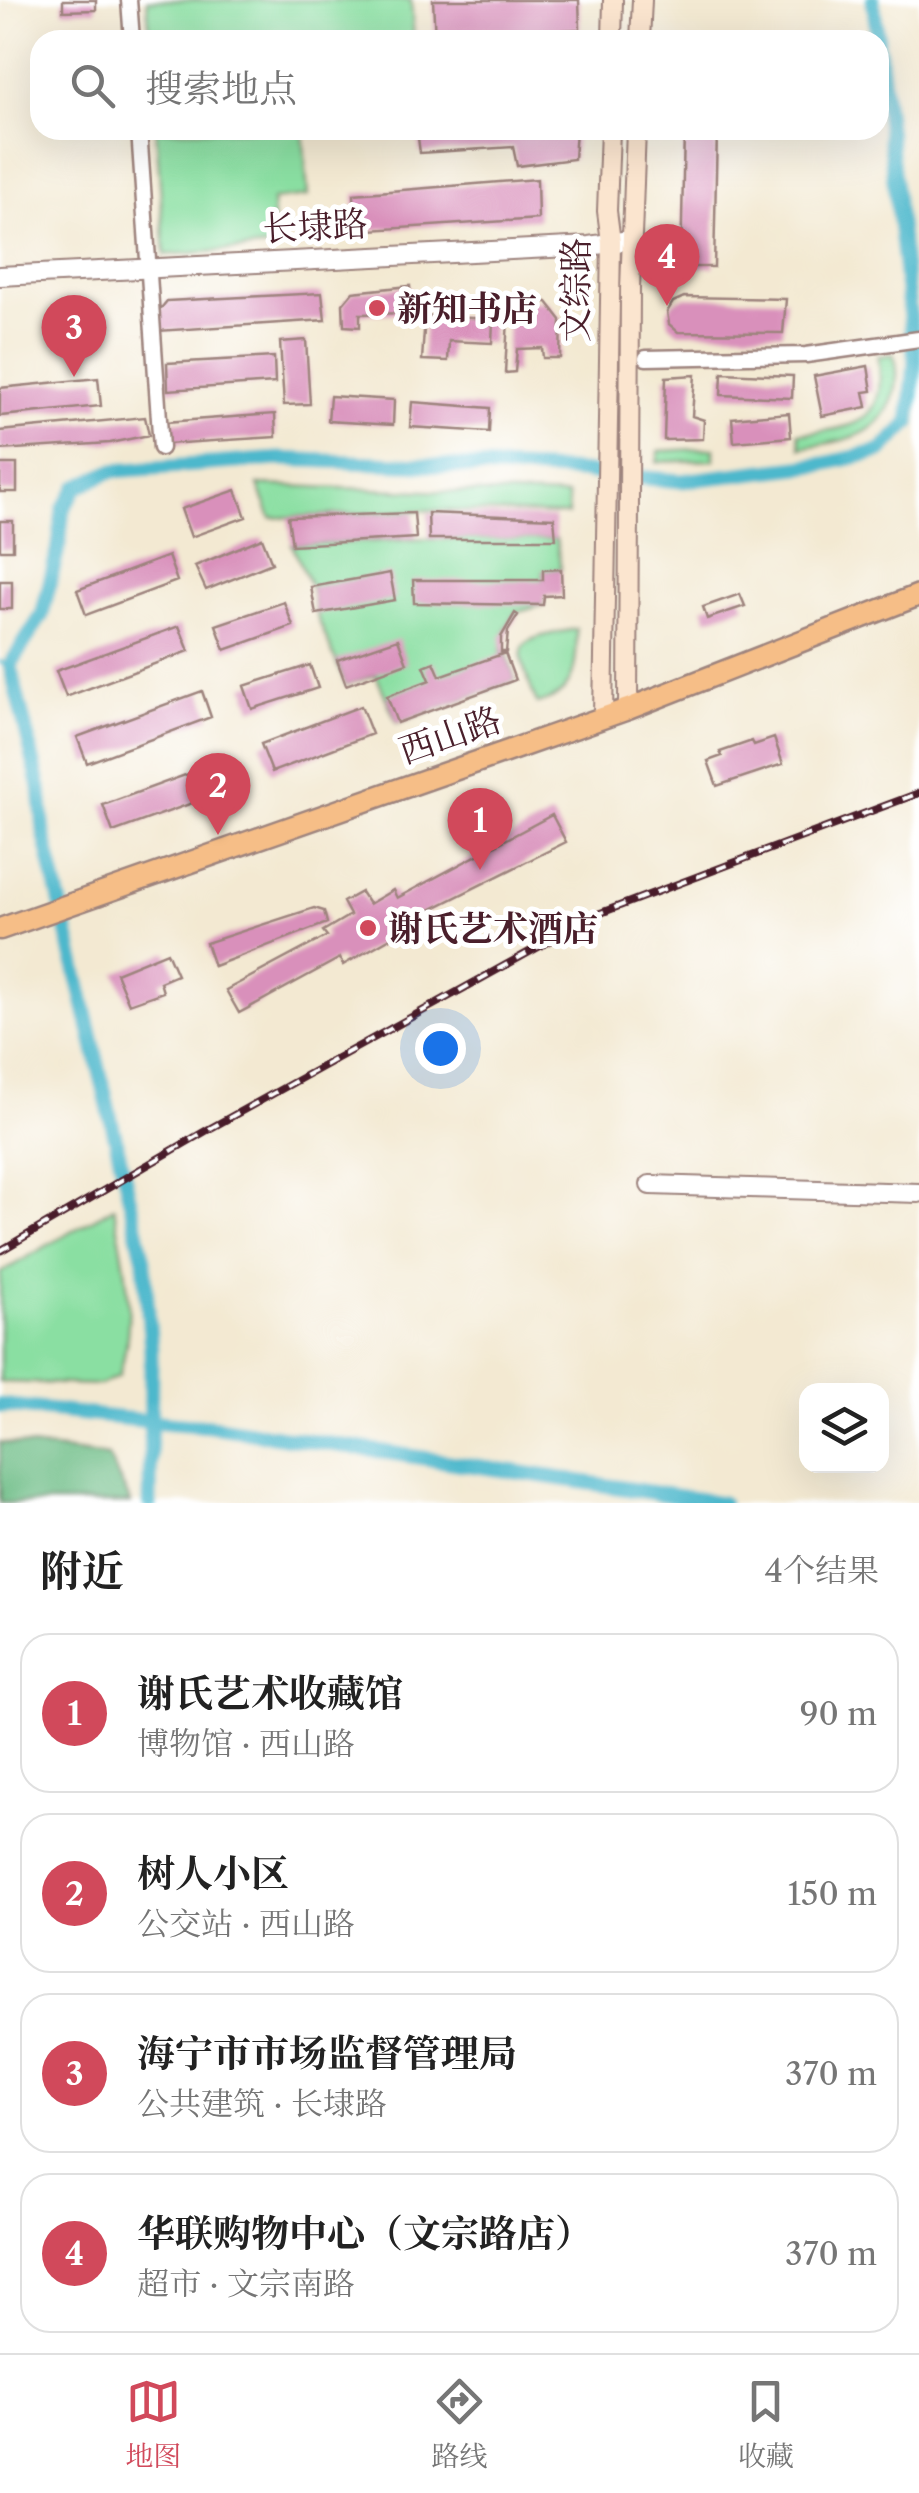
<!DOCTYPE html>
<html lang="zh">
<meta charset="utf-8">
<style>
:root{--surface:#fff;--page:#f2f2f2;--text:#222;--muted:#767676;--line:#e0e0e0;--accent:#d1495b}
body{margin:0;font-family:"Libre Caslon Text","Noto Serif SC",serif;background:var(--page);color:var(--text)}
.controls{position:absolute;right:30px;bottom:30px;display:grid;overflow:hidden;border-radius:20px;box-shadow:0 10px 40px #0002}
.controls button{width:90px;height:90px;display:grid;place-items:center;padding:0;border:0;border-bottom:2px solid var(--line);background:var(--surface);color:var(--text);font:50px sans-serif}
.you{position:absolute;left:440px;top:1048px;width:35px;height:35px;margin:-25px;border:8px solid #fff;border-radius:50%;background:#1a73e8;box-shadow:0 0 0 15px #1a73e833}
.badge{display:grid;place-items:center;width:65px;height:65px;border-radius:50%;background:var(--accent);color:#fff;font-size:32px;font-weight:700}
.pin{position:absolute;translate:-50% -82px;filter:drop-shadow(0 2px 5px #0008)}
.pin::after{content:'';position:absolute;top:52px;width:35px;height:30px;background:inherit;clip-path:polygon(0 0,100% 0,50% 100%)}
.list{margin:0;padding:0;list-style:none}
h2{display:flex;justify-content:space-between;align-items:center;height:130px;margin:0;padding:0 40px;font-size:42px}
h2 small{font-size:32px;font-weight:400;color:var(--muted)}
.list li{display:grid;grid-template-columns:65px 1fr auto;gap:30px;align-items:center;box-sizing:border-box;height:160px;margin:0 20px 20px;padding:0 20px;border:2px solid var(--line);border-radius:30px}
.list b{display:block;font-size:38px;white-space:nowrap}
.list p{margin:0;font-size:32px;white-space:nowrap;color:var(--muted)}
.list em{font-size:32px;font-style:normal;color:var(--muted)}
.icon{flex:none;width:55px;height:55px;fill:none;stroke:currentColor;stroke-width:2;stroke-linecap:round;stroke-linejoin:round}
.map{position:relative;flex:none;width:919px;height:1503px;overflow:hidden}
.search{position:absolute;background:var(--surface);box-shadow:0 10px 40px #0002;left:30px;right:30px;top:30px;height:110px;display:flex;align-items:center;gap:25px;box-sizing:border-box;padding:0 35px;border-radius:30px;color:var(--muted);font-size:38px}
.sheet{height:850px;background:var(--surface)}
nav{display:flex;justify-content:space-around;align-items:center;box-sizing:border-box;height:140px;border-top:2px solid var(--line);background:var(--surface);font-size:28px;color:var(--muted)}
nav a{display:grid;justify-items:center;gap:5px}
nav .on{color:var(--accent)}
.map>svg:first-child{display:block}
.green{fill:#8adfa2;stroke:#6a7f66;stroke-width:2.5}
.forest{fill:#6fbe88;stroke:#5c6e5a;stroke-width:2.5}
.lines{fill:none;stroke-linecap:round;stroke-linejoin:round}
.stream{stroke:#4eb8cc;stroke-width:4}
.canal{stroke:#4eb8cc;stroke-width:15}
.building{fill:#d990bb}
.minor-casing{stroke:#9e847e;stroke-width:19}
.tertiary-casing{stroke:#9e847e;stroke-width:22}
.secondary-casing{stroke:#9e847e;stroke-width:22}
.primary-casing{stroke:#9e847e;stroke-width:25}
.minor{stroke:#fff;stroke-width:14}
.tertiary{stroke:#fff;stroke-width:18}
.secondary{stroke:#fbe5cf;stroke-width:18}
.primary{stroke:#f6be87;stroke-width:20}
.rail-casing{stroke:#4a1f2b;stroke-width:8}
.rail{stroke:#fff;stroke-width:4;stroke-dasharray:11;stroke-linecap:butt}
.poi-dot{fill:#d1495b;stroke:#fff;stroke-width:4}
.labels{text-anchor:middle;dominant-baseline:central;stroke-width:10;stroke-linejoin:round;paint-order:stroke}
.street-label{font-size:35px;fill:#4a1f2b;stroke:#fff}
.poi-label{font-size:35px;font-weight:bold;fill:#4a1f2b;stroke:#fff;text-anchor:start}
</style>
<div class="map">
<svg width="919" height="1503" viewBox="0 0 919 1503">
<rect width="100%" height="100%" fill="#fff"/>
<filter id="ink" filterUnits="userSpaceOnUse"><feTurbulence type="fractalNoise" baseFrequency=".01" numOctaves="2"/><feDisplacementMap in="SourceGraphic" scale="20" xChannelSelector="R" yChannelSelector="G"/><feConvolveMatrix kernelMatrix="1 2 1 2 8 2 1 2 1" color-interpolation-filters="sRGB"/></filter>
<filter id="wash" filterUnits="userSpaceOnUse"><feTurbulence type="fractalNoise" baseFrequency=".0048" numOctaves="4" result="noise"/><feDisplacementMap in="SourceGraphic" scale="40" xChannelSelector="R" yChannelSelector="G"/><feGaussianBlur stdDeviation="2.25" result="paint"/><feColorMatrix in="noise" values="0 0 0 0 0 0 0 0 0 0 0 0 0 0 0 0 0 1.4 0 .05"/><feComposite in="paint" operator="in"/></filter>
<g filter="url(#wash)">
<rect width="100%" height="100%" fill="#f3e9d2"/>
<!-- green -->
<path class="green" d="M 147,0 L 411,0 L 414,40 L 150,40 Z
M 156,130 L 303,130 L 308,196 L 272,200 L 275,247 L 165,255 Z
M 893,354 C 899,367 898,379 895,392 C 881,440 843,440 801,448 L 799,433 C 856,429 888,423 878,356 Z
M 714,448 L 714,460 L 657,462 L 659,451 Z
M 258,485 L 568,496 L 568,515 L 429,510 L 271,518 Z
M 429,539 L 556,539 L 561,569 L 543,571 L 543,605 L 515,613 L 505,630 L 501,652 L 506,652 L 515,680 L 397,723 L 376,675 L 346,685 L 316,614 L 311,587 L 292,545 Z
M 576,629 C 578,662 576,696 537,704 C 514,643 509,641 576,629 Z
M 114,1207 C 126,1267 137,1317 119,1376 L 100,1385 L 0,1382 L 0,1273 Z"/>
<!-- forest -->
<path class="forest" d="M 0,1442 L 108,1456 L 131,1503 L 0,1503 Z"/>
<g class="lines">
<!-- stream -->
<path class="stream" d="M 0,662 L 10,665"/>
<!-- canal -->
<path class="canal" d="M 873,0 L 878,40
M 0,1405 C 71,1412 140,1422 211,1426 L 722,1503
M 150,1503 L 151,1350 L 144,1260 L 44,833 L 40,788 L 10,665 L 42,615 L 59,545 L 63,509 L 77,487 L 112,471 L 279,459 L 567,471 L 681,481 L 824,464 L 881,451 L 909,423 L 915,361 L 879,50"/>
</g>
<g id="blocks">
<!-- building -->
<path class="building" d="M 63,0 L 96,0 L 96,10 L 63,11 Z
M 433,0 L 579,0 L 580,29 L 435,38 Z
M 417,130 L 526,130 L 526,134 L 576,130 L 574,159 L 517,166 L 513,147 L 420,153 Z
M 684,130 L 717,130 L 714,267 L 681,267 Z
M 537,179 L 538,219 L 355,231 L 354,194 Z
M 410,286 L 412,313 L 360,314 L 360,327 L 344,326 L 343,304 L 353,292 Z
M 322,293 L 325,320 L 158,331 L 158,312 L 167,301 Z
M 684,297 L 786,299 L 783,333 L 678,332 L 669,324 L 667,312 L 673,302 Z
M 509,300 L 547,302 L 561,320 L 560,358 L 543,358 L 542,348 L 517,349 L 515,372 L 505,373 Z
M 425,316 L 493,319 L 492,343 L 449,341 L 448,361 L 422,360 Z
M 306,340 L 310,404 L 284,405 L 280,342 Z
M 274,357 L 275,383 L 168,390 L 167,363 Z
M 868,366 L 872,391 L 864,392 L 867,407 L 822,416 L 814,376 Z
M 722,373 L 793,376 L 792,398 L 721,395 Z
M 695,375 L 692,416 L 704,420 L 703,439 L 664,440 L 666,377 Z
M 98,378 L 101,406 L 0,416 L 0,388 Z
M 330,396 L 394,400 L 393,425 L 328,421 Z
M 412,402 L 490,408 L 489,432 L 410,427 Z
M 789,413 L 791,437 L 734,442 L 732,418 Z
M 275,414 L 276,437 L 167,444 L 166,422 Z
M 145,417 L 149,435 L 110,443 L 0,450 L 0,431 Z
M 0,464 L 17,464 L 17,492 L 0,492 Z
M 236,490 L 246,517 L 191,537 L 181,509 Z
M 414,513 L 416,538 L 292,545 L 288,517 Z
M 428,513 L 554,518 L 556,539 L 429,539 Z
M 0,521 L 13,521 L 13,550 L 0,550 Z
M 262,538 L 272,563 L 206,590 L 195,566 Z
M 168,556 L 177,581 L 86,615 L 77,590 Z
M 561,569 L 562,595 L 544,596 L 543,605 L 414,603 L 413,580 L 543,580 L 543,570 Z
M 390,573 L 395,600 L 316,614 L 311,587 Z
M 0,581 L 12,581 L 12,609 L 0,609 Z
M 740,594 L 745,606 L 707,619 L 703,607 Z
M 284,602 L 293,626 L 225,650 L 216,625 Z
M 515,613 L 518,615 L 508,631 L 506,652 L 501,652 L 501,637 Z
M 179,626 L 189,651 L 66,697 L 56,671 Z
M 398,639 L 407,663 L 346,685 L 337,660 Z
M 505,653 L 515,680 L 397,723 L 387,696 L 430,680 L 424,666 L 434,662 L 440,676 Z
M 310,665 L 318,688 L 252,709 L 244,686 Z
M 202,691 L 211,717 L 87,763 L 77,737 Z
M 361,706 L 372,734 L 272,772 L 261,744 Z
M 774,738 L 783,764 L 717,786 L 708,761 L 722,756 L 720,752 L 752,741 L 754,745 Z
M 229,759 L 239,786 L 113,832 L 103,805 Z
M 552,815 L 566,842 L 410,920 L 413,925 L 343,965 L 340,958 L 239,1013 L 226,990 L 327,936 L 323,931 L 350,915 L 343,902 L 361,892 L 369,904 L 393,890 L 397,898 Z
M 314,908 L 324,911 L 327,923 L 214,966 L 206,943 Z
M 167,952 L 177,975 L 160,982 L 163,992 L 129,1004 L 116,973 Z"/>
</g>
</g>
<g filter="url(#ink)">
<use href="#blocks" fill-opacity="0" stroke="#9e847e" stroke-width="2.5"/>
<g class="lines">
<!-- minor casing -->
<g class="minor-casing">
<path id="minor" d="M 129,0 L 132,40
M 139,130 L 161,448
M 646,358 L 806,355 L 919,339"/>
</g>
<!-- tertiary casing -->
<g class="tertiary-casing">
<path id="tertiary" d="M 0,276 L 589,246 L 623,241
M 650,1185 L 919,1193"/>
</g>
<!-- secondary casing -->
<g class="secondary-casing">
<path id="secondary" d="M 612,40 L 613,0
M 640,40 L 642,0
M 628,709 L 630,289 L 636,130
M 603,716 L 611,242 L 607,211 L 610,130"/>
</g>
<!-- primary casing -->
<g class="primary-casing">
<path id="primary" d="M 0,929 L 628,709 L 919,595"/>
</g>
<!-- minor -->
<use href="#minor" class="minor"/>
<!-- tertiary -->
<use href="#tertiary" class="tertiary"/>
<!-- secondary -->
<use href="#secondary" class="secondary"/>
<!-- primary -->
<use href="#primary" class="primary"/>
<!-- rail casing -->
<g class="rail-casing">
<path id="rail" d="M 0,1251 L 209,1129 L 598,914 L 919,793"/>
</g>
<!-- rail -->
<use href="#rail" class="rail"/>
</g>
</g>
<!-- markers -->
<g class="poi-dot">
<circle cx="377" cy="308" r="10"/>
<circle cx="368" cy="928" r="10"/>
</g>
<g class="labels">
<!-- street labels -->
<g class="street-label">
<text transform="translate(315 226) rotate(-3)">长埭路</text>
<text transform="translate(575 290) rotate(-90)">文综路</text>
<text transform="translate(450 735) rotate(-19)">西山路</text>
</g>
<!-- poi labels -->
<g class="poi-label">
<text x="397" y="308">新知书店</text>
<text x="388" y="928">谢氏艺术酒店</text>
</g>
</g>
</svg>
<div class="controls">
<button><svg class="icon" aria-label="layers" viewBox="0 0 24 24"><path d="M12 4l9 5-9 5-9-5zM3 14l9 5 9-5"/></svg></button>
</div>
<div class="you"></div>
<div class="pin badge" style="left:480px;top:870px">1</div>
<div class="pin badge" style="left:218px;top:835px">2</div>
<div class="pin badge" style="left:74px;top:377px">3</div>
<div class="pin badge" style="left:667px;top:306px">4</div>
<div class="search"><svg class="icon" aria-label="search" viewBox="0 0 24 24"><circle cx="10" cy="10" r="6"/><path d="M15 15l6 6"/></svg>搜索地点</div>
</div>
<section class="sheet">
<h2>附近<small>4个结果</small></h2>
<ul class="list">
<li><span class="badge">1</span><div><b>谢氏艺术收藏馆</b><p>博物馆 · 西山路</p></div><em>90 m</em></li>
<li><span class="badge">2</span><div><b>树人小区</b><p>公交站 · 西山路</p></div><em>150 m</em></li>
<li><span class="badge">3</span><div><b>海宁市市场监督管理局</b><p>公共建筑 · 长埭路</p></div><em>370 m</em></li>
<li><span class="badge">4</span><div><b>华联购物中心（文宗路店）</b><p>超市 · 文宗南路</p></div><em>370 m</em></li>
</ul>
</section>
<nav>
<a class="on"><svg class="icon" aria-label="map" viewBox="0 0 24 24"><path d="M3 6l6-2 6 2 6-2v14l-6 2-6-2-6 2zM9 4v14M15 6v14"/></svg>地图</a>
<a><svg class="icon" aria-label="directions" viewBox="0 0 24 24"><path d="M12 3l9 9-9 9-9-9zM9 14v-3h6M13 9l2 2-2 2"/></svg>路线</a>
<a><svg class="icon" aria-label="saved" viewBox="0 0 24 24"><path d="M7 4h10v16l-5-4-5 4z"/></svg>收藏</a>
</nav>
